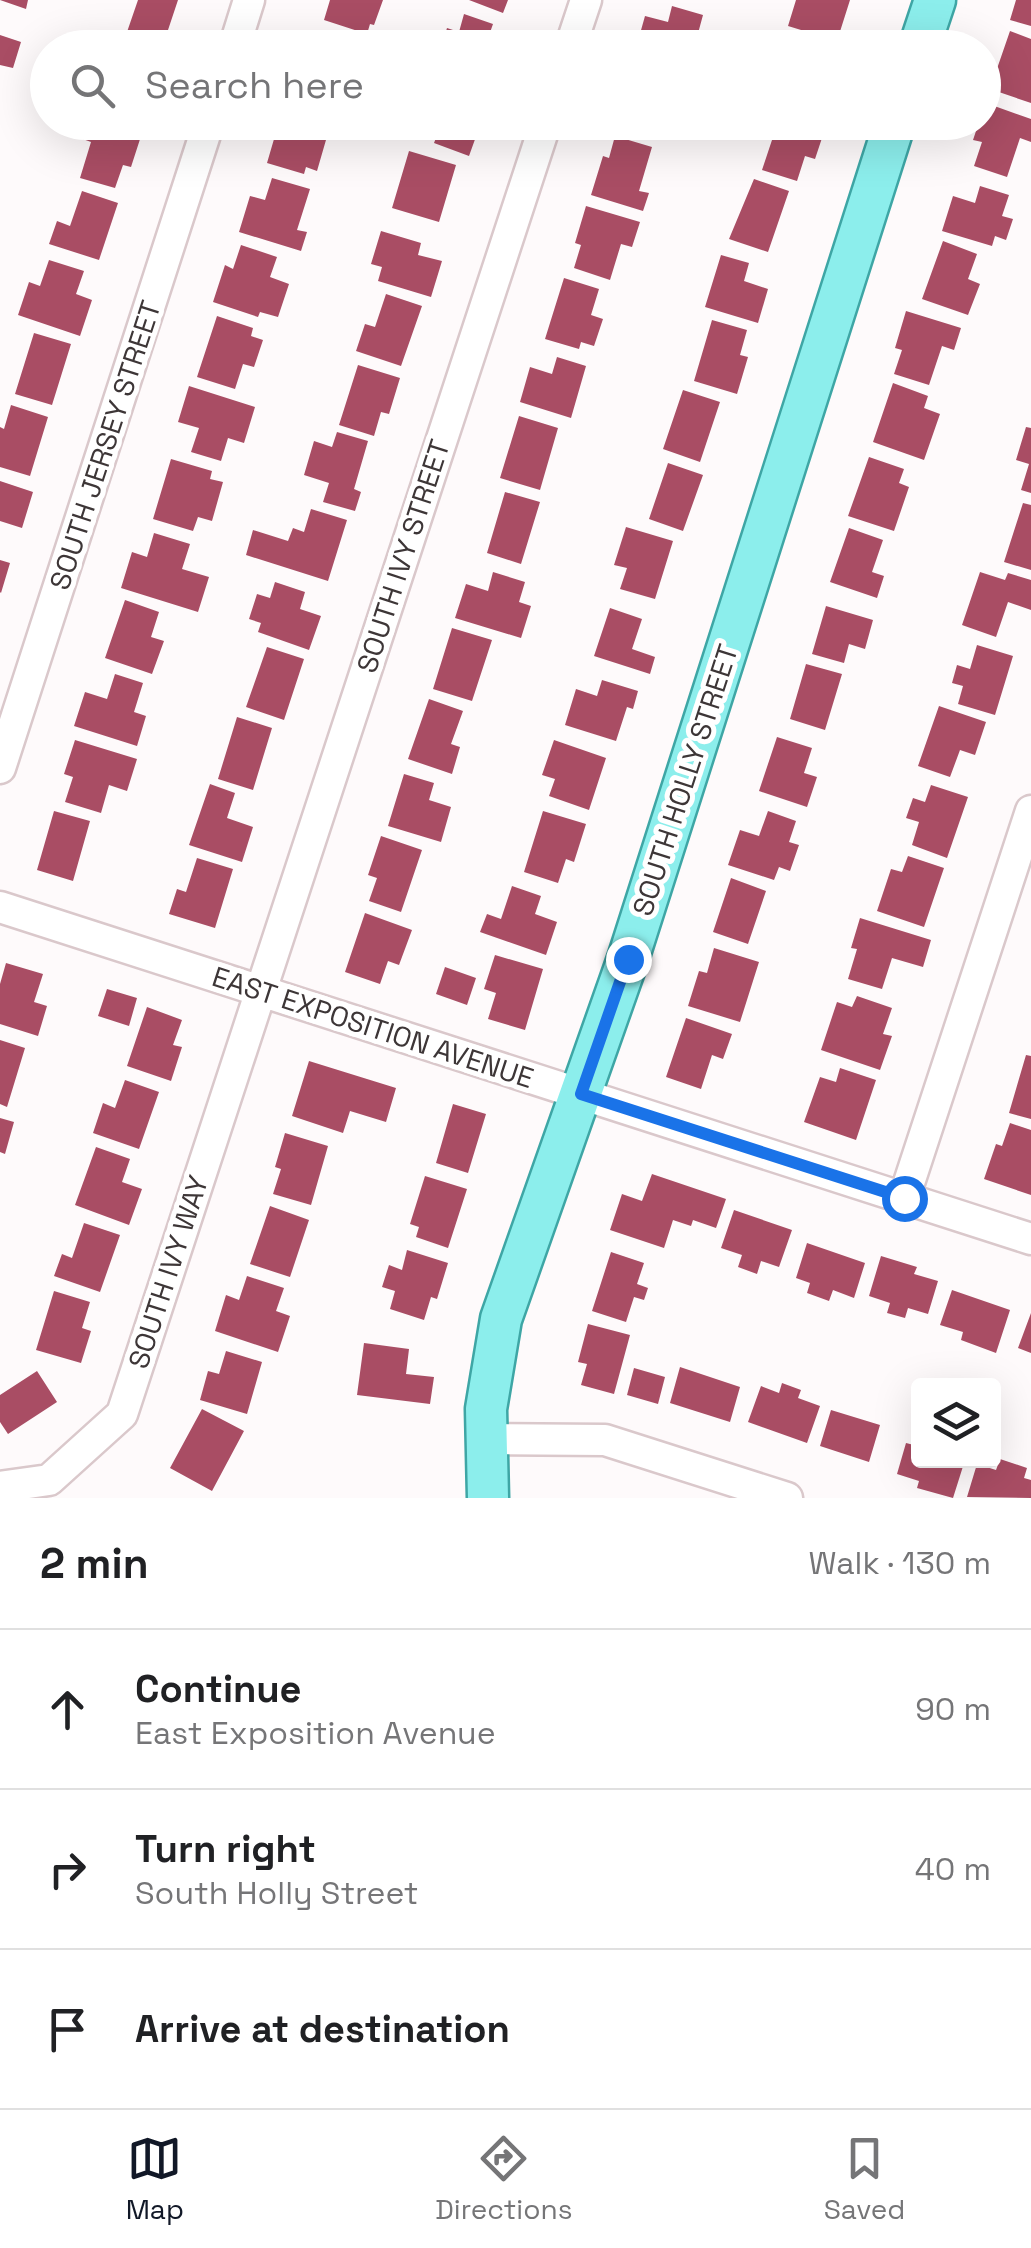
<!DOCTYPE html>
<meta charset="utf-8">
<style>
:root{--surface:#fff;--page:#f6f6f6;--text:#202124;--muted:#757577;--line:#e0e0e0;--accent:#111827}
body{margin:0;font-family:"Space Grotesk",sans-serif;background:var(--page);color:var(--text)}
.controls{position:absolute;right:30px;bottom:30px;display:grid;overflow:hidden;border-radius:10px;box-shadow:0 10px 40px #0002}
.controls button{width:90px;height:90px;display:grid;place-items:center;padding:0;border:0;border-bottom:2px solid var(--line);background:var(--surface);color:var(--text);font:50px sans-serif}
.stop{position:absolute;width:30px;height:30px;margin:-22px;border:8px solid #1a73e8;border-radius:50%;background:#fff}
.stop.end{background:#1a73e8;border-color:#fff;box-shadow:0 2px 10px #0008}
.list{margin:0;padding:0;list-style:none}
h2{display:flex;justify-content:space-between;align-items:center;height:130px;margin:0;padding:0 40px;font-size:42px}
h2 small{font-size:32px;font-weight:400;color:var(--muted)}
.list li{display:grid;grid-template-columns:65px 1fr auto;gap:30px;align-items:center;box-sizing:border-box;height:160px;padding:0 40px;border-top:2px solid var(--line)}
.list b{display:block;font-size:38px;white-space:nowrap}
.list p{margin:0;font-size:32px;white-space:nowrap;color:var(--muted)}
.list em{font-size:32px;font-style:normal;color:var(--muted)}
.icon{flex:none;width:55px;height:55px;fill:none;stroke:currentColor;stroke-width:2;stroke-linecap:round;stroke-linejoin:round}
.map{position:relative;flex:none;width:1031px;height:1498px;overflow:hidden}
.search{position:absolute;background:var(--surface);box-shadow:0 10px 40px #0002;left:30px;right:30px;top:30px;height:110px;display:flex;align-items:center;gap:25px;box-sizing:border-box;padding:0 35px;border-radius:55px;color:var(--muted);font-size:38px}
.sheet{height:610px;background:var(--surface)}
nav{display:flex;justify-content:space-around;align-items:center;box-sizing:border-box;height:140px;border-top:2px solid var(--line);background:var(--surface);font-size:28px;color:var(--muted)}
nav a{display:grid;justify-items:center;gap:5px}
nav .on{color:var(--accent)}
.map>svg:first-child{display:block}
.building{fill:#a94d64}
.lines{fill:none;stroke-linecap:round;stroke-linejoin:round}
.minor-casing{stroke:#dac8cb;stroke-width:35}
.major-casing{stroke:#3ea6a5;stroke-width:45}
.minor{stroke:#fff;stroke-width:30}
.major{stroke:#8ceeec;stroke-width:40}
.route{stroke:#1a73e8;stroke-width:12}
.labels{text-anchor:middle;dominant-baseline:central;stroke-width:10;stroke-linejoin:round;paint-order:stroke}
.street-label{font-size:28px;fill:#3d3637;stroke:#fff}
</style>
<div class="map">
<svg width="1031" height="1498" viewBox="0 0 1031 1498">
<rect width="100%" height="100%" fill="#fefafb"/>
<!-- building -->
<path class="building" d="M 0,0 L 28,0 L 26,9 Z
M 138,0 L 178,0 L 163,45 L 127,32 Z
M 330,0 L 383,0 L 374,25 L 370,24 L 367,34 L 324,20 Z
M 469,0 L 508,0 L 503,13 Z
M 796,0 L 850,0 L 837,41 L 788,26 Z
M 1016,0 L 1031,0 L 1031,26 L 1010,20 Z
M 672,6 L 703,15 L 694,48 L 636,48 L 645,16 L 668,22 Z
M 464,14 L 493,24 L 487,41 L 505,48 L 441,48 L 447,28 L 459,32 Z
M 308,31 L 350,43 L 349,48 L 303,48 Z
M 1010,31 L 1031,39 L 1031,103 L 990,89 Z
M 0,35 L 21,42 L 13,68 L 0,65 Z
M 986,103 L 1031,119 L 1031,142 L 1020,138 L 1007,177 L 974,166 L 982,142 L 973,140 L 979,122 L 984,122 Z
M 85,122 L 108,122 L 142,133 L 131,167 L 123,165 L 115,188 L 80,178 L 91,142 L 80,138 Z
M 279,122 L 318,122 L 316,130 L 328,133 L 317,171 L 306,167 L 304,174 L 267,163 Z
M 442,122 L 487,122 L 483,133 L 478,131 L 469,156 L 434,143 Z
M 617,122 L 655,122 L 651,134 Z
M 778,122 L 827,123 L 815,159 L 805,156 L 797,181 L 762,170 Z
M 615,136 L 652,147 L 639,191 L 649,193 L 643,211 L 591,195 L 603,156 L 609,158 Z
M 409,151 L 456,165 L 439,222 L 392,208 Z
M 272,178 L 310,189 L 297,230 L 307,232 L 301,251 L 239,232 L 250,196 L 265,200 Z
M 754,179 L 789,191 L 768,252 L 729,239 Z
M 980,186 L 1009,195 L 1002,216 L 1013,219 L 1006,240 L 995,236 L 992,246 L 942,231 L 953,196 L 975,203 Z
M 82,191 L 118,203 L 99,260 L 49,244 L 57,221 L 70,226 Z
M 586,206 L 640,222 L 632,247 L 621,244 L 610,280 L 574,268 L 581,245 L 575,243 Z
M 381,231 L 421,243 L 418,255 L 442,261 L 431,297 L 378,281 L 382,267 L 371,264 Z
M 943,241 L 977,254 L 968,279 L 980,284 L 968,315 L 922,299 Z
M 241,245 L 277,257 L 270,277 L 289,284 L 278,317 L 260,312 L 258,317 L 213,302 L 225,265 L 233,269 Z
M 721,255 L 749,263 L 744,281 L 768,289 L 758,323 L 705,307 Z
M 49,260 L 84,271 L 76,294 L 92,300 L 80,336 L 18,315 L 29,282 L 40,286 Z
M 564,278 L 599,289 L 591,315 L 603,319 L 594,346 L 581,342 L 579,349 L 545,339 Z
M 386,294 L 422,306 L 401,366 L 356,351 L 365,324 L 375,327 Z
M 906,311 L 961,328 L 954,350 L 942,346 L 929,385 L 894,374 L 902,350 L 895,348 Z
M 217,316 L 253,328 L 251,336 L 263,340 L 254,367 L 243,364 L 235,389 L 197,377 Z
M 712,320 L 747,330 L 740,355 L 748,357 L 737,394 L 694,381 Z
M 34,333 L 71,344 L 52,405 L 15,394 Z
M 557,357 L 586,366 L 571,418 L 520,402 L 530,367 L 552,374 Z
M 358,365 L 400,378 L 389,414 L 381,412 L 374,436 L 339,425 Z
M 893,383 L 928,396 L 924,408 L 940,414 L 924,460 L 873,442 Z
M 189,386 L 255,407 L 244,443 L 228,438 L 221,461 L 191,452 L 199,428 L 178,422 Z
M 683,390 L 720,402 L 700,462 L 663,449 Z
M 11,405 L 48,417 L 30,476 L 0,467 L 0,427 L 4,429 Z
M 519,416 L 558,428 L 540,490 L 500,478 Z
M 1026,427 L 1031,428 L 1031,493 L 1021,490 L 1029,464 L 1016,460 Z
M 337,432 L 368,441 L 354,489 L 361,492 L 355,511 L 323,502 L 329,483 L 304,475 L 314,441 L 332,447 Z
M 869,457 L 904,469 L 899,483 L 909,487 L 894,531 L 848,516 Z
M 171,459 L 212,471 L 210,479 L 223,482 L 212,521 L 198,517 L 193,531 L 153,519 Z
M 668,463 L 703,475 L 683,531 L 649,519 Z
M 0,481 L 33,492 L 22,528 L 0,521 Z
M 505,492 L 540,502 L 521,564 L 487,553 Z
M 1023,503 L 1031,505 L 1031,570 L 1004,562 Z
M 311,509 L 347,520 L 328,581 L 246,555 L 253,530 L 288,541 L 293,528 L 304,532 Z
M 626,527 L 673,541 L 655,599 L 620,589 L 627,568 L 614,565 Z
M 849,528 L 883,540 L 872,572 L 884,576 L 877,598 L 830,582 Z
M 154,533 L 190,544 L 182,569 L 209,577 L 198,612 L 121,588 L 132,552 L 147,557 Z
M 0,560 L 10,563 L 1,593 L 0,592 Z
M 493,572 L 525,582 L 519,602 L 531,606 L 521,638 L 455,618 L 466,584 L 488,591 Z
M 980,572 L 1005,580 L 1008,573 L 1031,580 L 1031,610 L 1008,602 L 996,637 L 962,625 Z
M 275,582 L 305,592 L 300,609 L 321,616 L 309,650 L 258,632 L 261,623 L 249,619 L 257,594 L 270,598 Z
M 125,600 L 159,612 L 151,637 L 164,641 L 152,674 L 105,658 Z
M 826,606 L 873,620 L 865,649 L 849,644 L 844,663 L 812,654 Z
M 610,608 L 642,619 L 632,649 L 655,657 L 650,674 L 594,656 Z
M 452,628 L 492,640 L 472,701 L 433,689 Z
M 977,645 L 1013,656 L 995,715 L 958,704 L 963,686 L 952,683 L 957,665 L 970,669 Z
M 267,647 L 304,659 L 284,720 L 246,707 Z
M 806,664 L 842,674 L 825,730 L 790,719 Z
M 115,674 L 143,683 L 134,712 L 146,716 L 137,746 L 74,726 L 85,692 L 107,699 Z
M 602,680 L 638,691 L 633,709 L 627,707 L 616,741 L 565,725 L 576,689 L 597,696 Z
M 429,699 L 463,711 L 451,744 L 460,747 L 452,774 L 408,759 Z
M 939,706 L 986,722 L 975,755 L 960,750 L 950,777 L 918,766 Z
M 237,717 L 272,728 L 253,790 L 218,779 Z
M 777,737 L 812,748 L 804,773 L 817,777 L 807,807 L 759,791 Z
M 75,740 L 137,759 L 127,791 L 109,785 L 101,813 L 65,802 L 73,777 L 64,774 Z
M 554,740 L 606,758 L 589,810 L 549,796 L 555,779 L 542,775 Z
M 404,774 L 434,783 L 429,800 L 451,807 L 441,842 L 388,826 Z
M 210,784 L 235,793 L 227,818 L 253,827 L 242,862 L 189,845 Z
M 931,785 L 968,797 L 947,858 L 912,845 L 919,822 L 906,818 L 913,798 L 925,802 Z
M 54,811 L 90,821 L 73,881 L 37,870 Z
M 543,811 L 586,824 L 574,862 L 566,859 L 558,883 L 524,872 Z
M 768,811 L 796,821 L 789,842 L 799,845 L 790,871 L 779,867 L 774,880 L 728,865 L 740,830 L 759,836 Z
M 381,836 L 422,850 L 401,912 L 369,901 L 377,878 L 368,875 Z
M 908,856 L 944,868 L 924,927 L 877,911 L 891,869 L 902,872 Z
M 197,858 L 233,869 L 215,928 L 169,914 L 177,889 L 186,892 Z
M 731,878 L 766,891 L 748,944 L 713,932 Z
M 512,886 L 541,896 L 535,914 L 557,922 L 546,955 L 480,932 L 487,914 L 501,919 Z
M 365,913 L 412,930 L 399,965 L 388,961 L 380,984 L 345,972 Z
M 860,918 L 931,940 L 923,967 L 892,958 L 882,989 L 848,979 L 857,949 L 851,948 Z
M 714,948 L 759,962 L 740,1022 L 688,1006 L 699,971 L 707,973 Z
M 495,955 L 543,969 L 525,1030 L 488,1019 L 496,993 L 484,989 Z
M 6,963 L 43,974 L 34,1002 L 47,1006 L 38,1036 L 0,1024 L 0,984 Z
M 445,967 L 476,978 L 467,1005 L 436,994 Z
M 107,989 L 137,998 L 129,1026 L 98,1016 Z
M 857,996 L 892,1008 L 883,1034 L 892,1036 L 880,1070 L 821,1050 L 837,1002 L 852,1007 Z
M 147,1007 L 182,1020 L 173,1045 L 182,1047 L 171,1081 L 127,1066 Z
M 686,1018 L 732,1034 L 723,1059 L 712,1055 L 701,1089 L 666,1077 Z
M 0,1040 L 25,1048 L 7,1107 L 0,1104 Z
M 1026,1055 L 1031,1056 L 1031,1119 L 1009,1113 Z
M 309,1061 L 396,1088 L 386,1122 L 350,1111 L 343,1133 L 292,1116 Z
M 840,1068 L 876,1080 L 856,1140 L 804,1122 L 820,1077 L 836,1082 Z
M 125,1080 L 159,1092 L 139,1149 L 93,1133 L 103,1103 L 115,1108 Z
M 453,1104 L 486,1114 L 468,1173 L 436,1163 Z
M 0,1118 L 14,1122 L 5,1154 L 0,1152 Z
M 1010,1123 L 1031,1130 L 1031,1195 L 984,1179 L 996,1144 L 1002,1146 Z
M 285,1133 L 328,1146 L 311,1205 L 273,1194 L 281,1169 L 275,1167 Z
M 96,1147 L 130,1159 L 122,1182 L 142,1189 L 129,1225 L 75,1205 Z
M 652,1174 L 726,1199 L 716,1228 L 693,1220 L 691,1226 L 673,1220 L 664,1248 L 610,1230 L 622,1194 L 642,1201 Z
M 425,1176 L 467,1189 L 448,1248 L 416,1237 L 419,1227 L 410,1224 Z
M 270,1206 L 309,1220 L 290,1277 L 250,1264 Z
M 734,1210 L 792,1230 L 779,1267 L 761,1261 L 757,1274 L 738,1267 L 742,1255 L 721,1248 Z
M 84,1223 L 120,1235 L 100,1292 L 54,1276 L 62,1254 L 72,1258 Z
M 807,1243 L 865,1263 L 854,1298 L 833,1290 L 829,1301 L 807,1293 L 810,1283 L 796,1278 Z
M 407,1250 L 448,1263 L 437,1299 L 431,1297 L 424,1320 L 390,1309 L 395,1291 L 382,1287 L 389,1265 L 402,1270 Z
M 611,1252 L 644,1263 L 637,1284 L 648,1288 L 644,1300 L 634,1297 L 626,1322 L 592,1311 Z
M 881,1256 L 917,1267 L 914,1274 L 938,1281 L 928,1314 L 908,1308 L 905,1318 L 887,1313 L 890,1303 L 869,1296 Z
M 247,1276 L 284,1288 L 276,1311 L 290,1316 L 278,1352 L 215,1331 L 226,1295 L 239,1300 Z
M 952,1290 L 1010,1310 L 996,1353 L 961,1340 L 963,1332 L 940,1325 Z
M 54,1291 L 90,1302 L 82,1328 L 91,1331 L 81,1363 L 36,1350 Z
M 1031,1313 L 1031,1353 L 1018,1348 Z
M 588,1324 L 630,1335 L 614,1394 L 581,1385 L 587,1364 L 578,1362 Z
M 364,1343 L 409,1349 L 406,1374 L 434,1377 L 430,1404 L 357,1395 Z
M 226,1351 L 262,1362 L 247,1414 L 200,1400 L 208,1371 L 219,1374 Z
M 680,1367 L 740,1387 L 730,1422 L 670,1403 Z
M 634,1368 L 665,1377 L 658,1404 L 627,1395 Z
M 37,1371 L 57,1402 L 8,1434 L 0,1422 L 0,1395 Z
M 782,1383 L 801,1390 L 798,1398 L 820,1406 L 807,1443 L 748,1422 L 761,1386 L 779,1393 Z
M 202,1409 L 244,1431 L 212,1491 L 170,1468 Z
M 831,1410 L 880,1425 L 869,1462 L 820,1446 Z
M 906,1443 L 918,1446 L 918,1460 L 965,1460 L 953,1498 L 917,1488 L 919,1481 L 897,1474 Z
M 1000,1459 L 1027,1468 L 1024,1478 L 1031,1480 L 1031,1498 L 967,1497 L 977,1464 L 996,1470 Z"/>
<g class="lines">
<!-- minor casing -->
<g class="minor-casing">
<path id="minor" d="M 234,48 L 249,0
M 570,48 L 586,0
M 0,768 L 209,122
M 0,907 L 1031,1239
M 904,1198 L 1031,811
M 484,1439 L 605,1440 L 787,1498
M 0,1487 L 49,1480 L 122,1414 L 546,122"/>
</g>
<!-- major casing -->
<g class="major-casing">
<path id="major" d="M 919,48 L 935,0
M 488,1498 L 486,1409 L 501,1319 L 628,959 L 895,122"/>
</g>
<!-- minor -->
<use href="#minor" class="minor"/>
<!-- major -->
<use href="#major" class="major"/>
</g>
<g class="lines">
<!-- route -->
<path class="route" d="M 628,959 L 581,1094 L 904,1198"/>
</g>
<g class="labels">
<!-- street labels -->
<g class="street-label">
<text transform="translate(105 445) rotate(-72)">SOUTH JERSEY STREET</text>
<text transform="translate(403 556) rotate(-72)">SOUTH IVY STREET</text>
<text transform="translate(685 780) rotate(-72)">SOUTH HOLLY STREET</text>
<text transform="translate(373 1027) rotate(18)">EAST EXPOSITION AVENUE</text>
<text transform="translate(168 1272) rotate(-72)">SOUTH IVY WAY</text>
</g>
</g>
</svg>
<div class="controls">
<button><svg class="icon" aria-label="layers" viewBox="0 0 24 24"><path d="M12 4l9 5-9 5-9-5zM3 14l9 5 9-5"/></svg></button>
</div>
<div class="stop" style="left:904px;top:1198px"></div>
<div class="stop end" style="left:628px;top:959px"></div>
<div class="search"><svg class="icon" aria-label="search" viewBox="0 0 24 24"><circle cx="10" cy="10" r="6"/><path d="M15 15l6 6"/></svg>Search here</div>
</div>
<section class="sheet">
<h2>2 min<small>Walk · 130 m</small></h2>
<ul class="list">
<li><svg class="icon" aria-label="ahead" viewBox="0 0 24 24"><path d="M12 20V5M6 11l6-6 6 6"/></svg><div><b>Continue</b><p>East Exposition Avenue</p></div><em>90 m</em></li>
<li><svg class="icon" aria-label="right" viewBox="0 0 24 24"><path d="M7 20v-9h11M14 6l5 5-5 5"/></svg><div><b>Turn right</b><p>South Holly Street</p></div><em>40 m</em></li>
<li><svg class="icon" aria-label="arrive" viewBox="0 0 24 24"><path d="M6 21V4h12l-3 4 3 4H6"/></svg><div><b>Arrive at destination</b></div></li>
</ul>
</section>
<nav>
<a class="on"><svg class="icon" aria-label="map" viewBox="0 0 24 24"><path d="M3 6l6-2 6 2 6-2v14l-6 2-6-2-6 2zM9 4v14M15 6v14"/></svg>Map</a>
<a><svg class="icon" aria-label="directions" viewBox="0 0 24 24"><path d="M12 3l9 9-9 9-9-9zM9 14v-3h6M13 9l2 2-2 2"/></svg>Directions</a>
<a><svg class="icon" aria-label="saved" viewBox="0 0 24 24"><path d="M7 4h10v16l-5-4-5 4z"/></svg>Saved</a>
</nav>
